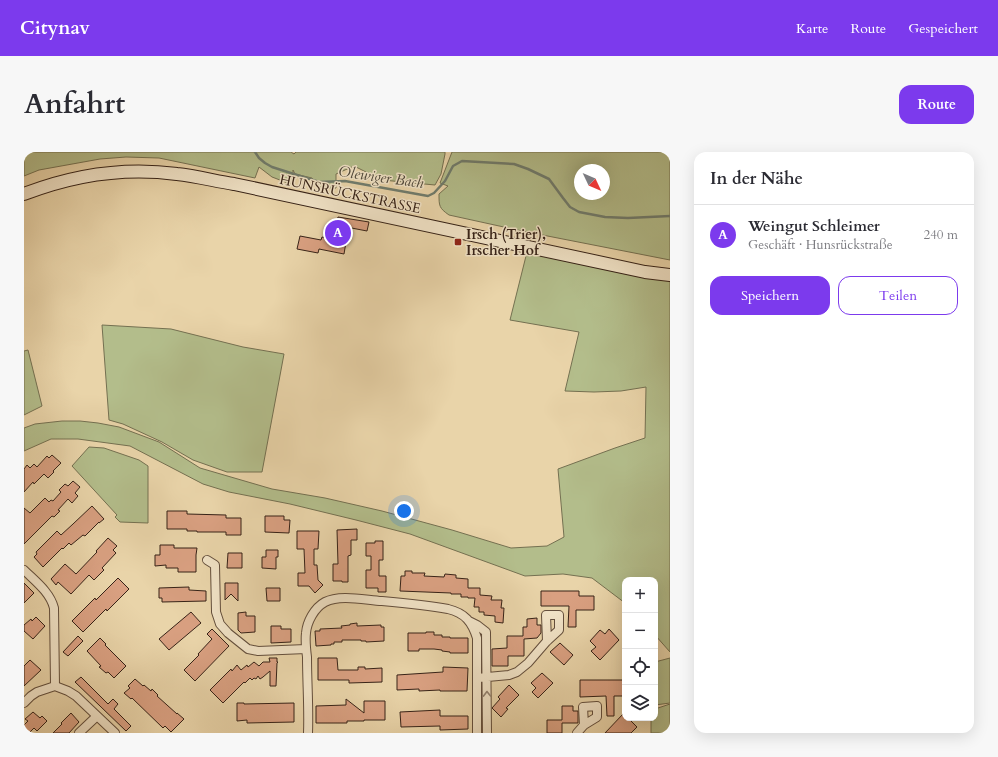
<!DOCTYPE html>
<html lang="de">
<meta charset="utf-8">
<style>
:root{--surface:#fff;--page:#f7f7f7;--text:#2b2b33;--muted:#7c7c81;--line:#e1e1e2;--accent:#7c3aed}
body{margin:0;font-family:Cardo,serif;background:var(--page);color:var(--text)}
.controls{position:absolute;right:12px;bottom:12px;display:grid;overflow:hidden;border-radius:8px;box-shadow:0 4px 16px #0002}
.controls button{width:36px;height:36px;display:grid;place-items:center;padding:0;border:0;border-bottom:1px solid var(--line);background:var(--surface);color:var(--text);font:20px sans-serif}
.compass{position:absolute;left:550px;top:12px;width:36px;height:36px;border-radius:50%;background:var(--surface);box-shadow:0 4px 16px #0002;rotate:134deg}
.you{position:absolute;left:380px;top:359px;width:14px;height:14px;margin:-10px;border:3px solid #fff;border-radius:50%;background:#1a73e8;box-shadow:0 0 0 6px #1a73e833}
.badge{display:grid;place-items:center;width:26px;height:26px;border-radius:50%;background:var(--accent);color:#fff;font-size:13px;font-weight:700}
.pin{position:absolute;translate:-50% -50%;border:2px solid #fff;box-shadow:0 1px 4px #0006}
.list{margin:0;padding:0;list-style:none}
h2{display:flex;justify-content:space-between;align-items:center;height:52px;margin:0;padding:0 16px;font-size:17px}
h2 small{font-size:13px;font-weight:400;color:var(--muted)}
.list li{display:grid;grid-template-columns:26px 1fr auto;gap:12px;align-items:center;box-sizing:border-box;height:60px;padding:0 16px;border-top:1px solid var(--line)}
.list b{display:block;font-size:15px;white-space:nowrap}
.list p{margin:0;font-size:13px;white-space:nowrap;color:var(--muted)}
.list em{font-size:13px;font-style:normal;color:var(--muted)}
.actions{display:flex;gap:8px;padding:12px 16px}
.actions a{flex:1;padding:9px 0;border:1px solid var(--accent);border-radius:12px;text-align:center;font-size:14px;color:var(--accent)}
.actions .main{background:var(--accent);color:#fff}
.icon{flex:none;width:22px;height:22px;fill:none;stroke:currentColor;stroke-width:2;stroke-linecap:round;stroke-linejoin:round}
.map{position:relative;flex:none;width:646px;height:581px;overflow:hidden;border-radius:12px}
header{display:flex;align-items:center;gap:24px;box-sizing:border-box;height:56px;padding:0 20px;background:var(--accent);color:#fff}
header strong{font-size:19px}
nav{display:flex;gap:22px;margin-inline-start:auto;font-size:14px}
.intro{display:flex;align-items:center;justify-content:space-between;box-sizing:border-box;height:96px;padding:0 24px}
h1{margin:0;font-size:28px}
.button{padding:10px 18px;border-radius:12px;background:var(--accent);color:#fff;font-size:14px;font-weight:700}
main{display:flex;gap:24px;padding:0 24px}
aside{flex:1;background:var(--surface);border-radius:12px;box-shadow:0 4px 16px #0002}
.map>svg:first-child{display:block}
.green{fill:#b3bd8b;stroke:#747051;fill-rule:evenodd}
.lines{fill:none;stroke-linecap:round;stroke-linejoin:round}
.stream{stroke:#707c6d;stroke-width:2.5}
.building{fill:#d9a081;stroke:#362217}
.minor-casing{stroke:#634e3c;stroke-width:10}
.secondary-casing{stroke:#362217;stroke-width:14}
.minor{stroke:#f1e3c7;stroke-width:8}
.secondary{stroke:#f1e3c7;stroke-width:12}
.oneway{stroke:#94826f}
.poi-dot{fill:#8f2418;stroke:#f1e3c7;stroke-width:1.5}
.labels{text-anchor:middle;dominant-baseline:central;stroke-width:3;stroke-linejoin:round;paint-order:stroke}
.street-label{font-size:14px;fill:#362217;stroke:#f1e3c7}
.poi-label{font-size:14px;font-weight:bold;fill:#362217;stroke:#f1e3c7;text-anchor:start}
.water-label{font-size:15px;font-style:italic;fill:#4e483b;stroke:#f1e3c7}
</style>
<header>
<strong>Citynav</strong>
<nav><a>Karte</a><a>Route</a><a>Gespeichert</a></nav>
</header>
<div class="intro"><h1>Anfahrt</h1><a class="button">Route</a></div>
<main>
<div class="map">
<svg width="646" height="581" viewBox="0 0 646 581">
<rect width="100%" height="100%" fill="#e9d4a9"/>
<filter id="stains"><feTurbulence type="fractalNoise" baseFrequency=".005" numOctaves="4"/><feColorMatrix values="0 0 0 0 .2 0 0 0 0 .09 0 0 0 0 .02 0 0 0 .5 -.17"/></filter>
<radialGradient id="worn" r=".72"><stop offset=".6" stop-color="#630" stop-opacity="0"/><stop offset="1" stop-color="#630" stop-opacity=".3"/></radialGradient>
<!-- green -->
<path class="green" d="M 0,0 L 267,0 L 270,2 L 272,0 L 421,0 L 421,2 L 417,22 L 411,33 L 358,28 L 330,14 L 312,22 L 312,36 L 295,36 L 288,26 L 271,22 L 269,18 L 269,33 L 248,25 L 235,15 L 231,26 L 135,6 L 102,5 L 76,7 L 15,18 L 0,24 Z
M 428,0 L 646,0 L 646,108 L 498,79 L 425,63 C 415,56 415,54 415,42 L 424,34 L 416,31 ZM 556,18 L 580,18 L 580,42 L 556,42 Z
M 503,100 L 646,128 L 646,500 L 631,483 L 631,428 L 601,428 L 601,451 L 568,426 L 539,422 L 501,424 L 386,382 L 332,368 L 266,352 L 205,340 L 179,332 L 106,294 L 54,287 L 27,287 L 0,299 L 0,276 L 11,272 L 38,269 L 56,269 L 74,271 L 95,275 L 135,290 L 176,316 L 248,337 L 301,346 L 358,359 L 428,378 L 487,396 L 523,394 L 540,385 L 534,317 L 591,296 L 621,286 L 622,235 L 597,239 L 570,240 L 541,239 L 555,180 L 486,168 Z
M 78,173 L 147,177 L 219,195 L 260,202 L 238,320 L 203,320 L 169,308 L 138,290 L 99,272 L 85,268 Z
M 4,198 L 18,254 L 0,263 L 0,199 Z
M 65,295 L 80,296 L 115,308 L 124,314 L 124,371 L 96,370 L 91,365 L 93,363 L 48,314 Z
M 646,506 L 646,551 L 631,553 L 631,510 Z
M 646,552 L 646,581 L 627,581 L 627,566 L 631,566 L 631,557 Z"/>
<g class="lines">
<!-- stream -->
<path class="stream" d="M 231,0 L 235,6 L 241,11 L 248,15 L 295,30 L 321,29 L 404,44 L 410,41 L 421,29 L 429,14 L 438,9 L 490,12 L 504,17 L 525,27 L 539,46 L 546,55 L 555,60 L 581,65 L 604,66 L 646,64"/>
</g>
<!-- building -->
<path class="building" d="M 314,65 L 345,70 L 343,79 L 312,73 Z
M 276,84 L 297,88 L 298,85 L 322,90 L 320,102 L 295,97 L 294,101 L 273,97 Z
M 28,303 L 37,311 L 29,319 L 30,320 L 24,326 L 20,322 L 10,332 L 9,330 L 0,340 L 0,317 L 3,313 L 6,316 L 10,312 L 13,315 L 23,304 L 25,306 Z
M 49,329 L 56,335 L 51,341 L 54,344 L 48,351 L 44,347 L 34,358 L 36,359 L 30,365 L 28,364 L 0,392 L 0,356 L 6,361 L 21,346 L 25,350 L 27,348 L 29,349 L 37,340 L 35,338 L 41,332 L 44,334 Z
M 68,354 L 80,367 L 75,371 L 75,370 L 61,384 L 59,383 L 47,393 L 45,391 L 39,397 L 38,396 L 19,415 L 10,405 L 13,402 L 12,400 L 33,379 L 37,383 L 49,372 Z
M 143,359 L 163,359 L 163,362 L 202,363 L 202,366 L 217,366 L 217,383 L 202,383 L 202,380 L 173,380 L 173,379 L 163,379 L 163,377 L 143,377 Z
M 241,364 L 260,364 L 260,368 L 266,368 L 265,381 L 241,380 Z
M 333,377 L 333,388 L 327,388 L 327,403 L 324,404 L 324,430 L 318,430 L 318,429 L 309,429 L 309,412 L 314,412 L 313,378 Z
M 273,379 L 295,379 L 294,397 L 290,397 L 290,413 L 293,413 L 294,428 L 299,433 L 291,441 L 285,434 L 274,434 L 274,421 L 281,421 L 280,397 L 273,397 Z
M 84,386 L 93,394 L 89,398 L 92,401 L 78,416 L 80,418 L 70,428 L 65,423 L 47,442 L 34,430 L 32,433 L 27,427 L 41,412 L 52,422 L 73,400 L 72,399 Z
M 351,389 L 359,389 L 359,408 L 355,408 L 355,424 L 362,424 L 362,440 L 354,440 L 354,436 L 342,436 L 342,418 L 347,418 L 347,404 L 342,404 L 342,391 L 351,391 Z
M 136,393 L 150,393 L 150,396 L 173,396 L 172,403 L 172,420 L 154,420 L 154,416 L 142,416 L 142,413 L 131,414 L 131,403 L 136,403 Z
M 242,398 L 254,398 L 254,405 L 252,405 L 252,417 L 238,416 L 238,405 L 242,405 Z
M 204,401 L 218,401 L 218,416 L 203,416 Z
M 381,419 L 388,419 L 388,421 L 401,421 L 400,424 L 420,425 L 421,422 L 432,423 L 432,426 L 444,427 L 444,436 L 456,436 L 456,443 L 468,444 L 467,448 L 478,448 L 477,456 L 480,456 L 479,471 L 471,470 L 471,464 L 460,463 L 460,460 L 455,460 L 455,455 L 450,455 L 451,446 L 444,446 L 444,445 L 437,445 L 437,442 L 427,442 L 427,441 L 376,439 L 377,424 L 381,424 Z
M 94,426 L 105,437 L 83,459 L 82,457 L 59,480 L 48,469 L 71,446 L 72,448 Z
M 0,431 L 10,441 L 0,451 Z
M 201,431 L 214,431 L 214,449 L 207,442 L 201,448 Z
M 165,435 L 165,438 L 182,439 L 182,449 L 138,450 L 138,446 L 135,446 L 135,436 Z
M 242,436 L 256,436 L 256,449 L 243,449 Z
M 517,439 L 555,439 L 555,444 L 570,444 L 570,458 L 552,458 L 552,475 L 544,475 L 545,454 L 517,454 Z
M 167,460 L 177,471 L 145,498 L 135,487 Z
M 222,460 L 222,464 L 231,464 L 231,480 L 217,481 L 214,478 L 214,461 Z
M 12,465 L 21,474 L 9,487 L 0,479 L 0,473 L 7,467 L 8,469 Z
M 513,466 L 513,473 L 517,473 L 517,481 L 513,486 L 500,487 L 500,504 L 484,504 L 484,514 L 468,514 L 468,497 L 483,496 L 483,484 L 499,484 L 499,475 L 503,475 L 503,467 Z
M 333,471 L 333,474 L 357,473 L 357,475 L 360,475 L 360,489 L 342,490 L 342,489 L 337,489 L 337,488 L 318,488 L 318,490 L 310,490 L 310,492 L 307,492 L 307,493 L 292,494 L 291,479 L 296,479 L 296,477 L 318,476 L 317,474 L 326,473 L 326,472 Z
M 247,474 L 257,474 L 257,477 L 267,477 L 267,490 L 247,491 Z
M 188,477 L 205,494 L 171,529 L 160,518 L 175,503 L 174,502 L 188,487 L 183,482 Z
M 585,477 L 595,488 L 576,508 L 567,499 L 572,495 L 566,489 L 576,478 L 581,482 Z
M 402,480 L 410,480 L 410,483 L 418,483 L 418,485 L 426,485 L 426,486 L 444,486 L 444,501 L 426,501 L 426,500 L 418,499 L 418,498 L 410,497 L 395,497 L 395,499 L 384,499 L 384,481 L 402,481 Z
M 54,484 L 59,489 L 44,504 L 39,500 Z
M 76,486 L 82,492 L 81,493 L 102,514 L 90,526 L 84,520 L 82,521 L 75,515 L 77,514 L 63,499 Z
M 536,491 L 549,503 L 540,513 L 526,500 Z
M 245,506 L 253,506 L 253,510 L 254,510 L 253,511 L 252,534 L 246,534 L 246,519 L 239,525 L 236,527 L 234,524 L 232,527 L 230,526 L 228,528 L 226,526 L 221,531 L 220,530 L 199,551 L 186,538 L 207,517 L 208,519 L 213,513 L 217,518 L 223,513 L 224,515 L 230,510 L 235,514 L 239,510 L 246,510 Z
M 294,506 L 313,506 L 314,518 L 334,518 L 334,515 L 341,515 L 341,517 L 358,516 L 358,530 L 325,531 L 325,528 L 294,528 Z
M 6,508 L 17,518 L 0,534 L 0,514 Z
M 419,515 L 444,516 L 443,539 L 416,539 L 416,538 L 395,539 L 395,537 L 373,538 L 373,523 L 419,520 Z
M 518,521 L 529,531 L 514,546 L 508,540 L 512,536 L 507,531 Z
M 57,525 L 84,552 L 89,547 L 94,552 L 90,557 L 107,574 L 102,579 L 51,530 Z
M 111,527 L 119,534 L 120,533 L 127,539 L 128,537 L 134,543 L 133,544 L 153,562 L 153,561 L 160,567 L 147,580 L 141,574 L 139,576 L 108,546 L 107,547 L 100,541 L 106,536 L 104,534 Z
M 556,528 L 601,528 L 601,542 L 599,542 L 599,544 L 590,544 L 590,564 L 583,564 L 582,544 L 556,545 Z
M 485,533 L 495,543 L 482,556 L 484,557 L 477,565 L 468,556 L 476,547 L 474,545 Z
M 322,547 L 340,561 L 340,549 L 361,549 L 361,568 L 340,568 L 340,569 L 323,569 L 323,571 L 292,571 L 292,554 L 322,553 Z
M 213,551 L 220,551 L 220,552 L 270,551 L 270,570 L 223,571 L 223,568 L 213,569 Z
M 538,554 L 549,554 L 549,559 L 554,559 L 554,571 L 538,571 L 538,581 L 523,581 L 523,568 L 538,568 Z
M 416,558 L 416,564 L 444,564 L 444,577 L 416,578 L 416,574 L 377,575 L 376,560 Z
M 9,560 L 16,566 L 18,564 L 23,569 L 13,579 L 10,576 L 5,581 L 0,576 L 0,573 L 4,569 L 1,567 Z
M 47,561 L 55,570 L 45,581 L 29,581 L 38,572 L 37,571 Z
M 599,562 L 601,563 L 601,566 L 604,566 L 613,575 L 607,581 L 581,581 Z"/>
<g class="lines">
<!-- minor casing -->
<g class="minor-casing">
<path id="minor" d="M 183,408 L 191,413 L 192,460 L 196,472 L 204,481 L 224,497 L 234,499 L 282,497
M 0,418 C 11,429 26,440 30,456 L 31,534
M 445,469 L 453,473 L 462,480 L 463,581
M 453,526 L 485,523 L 493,520 L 504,511 L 523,489 L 535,478 L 535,463 L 522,463 L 523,489
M 0,551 L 7,544 L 13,540 L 31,534 L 44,539 L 52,544 L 91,581
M 55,581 L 73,564
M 284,581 C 285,556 283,530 283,505 C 282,497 281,489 282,481 C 283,470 290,456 301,450 C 316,442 341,448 358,449 C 380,451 402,453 424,457 C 441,461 448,470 453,486 L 453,581
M 553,581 L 560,573 L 573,565 L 573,554 L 559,555 L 560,573"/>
</g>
<!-- secondary casing -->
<g class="secondary-casing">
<path id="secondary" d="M 0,42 C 49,23 101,15 153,22 C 172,24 191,29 210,32 L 621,120 L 646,123"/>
</g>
<!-- minor -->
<use href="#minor" class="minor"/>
<!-- secondary -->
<use href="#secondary" class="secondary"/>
</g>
<!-- one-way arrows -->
<defs><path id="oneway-chevron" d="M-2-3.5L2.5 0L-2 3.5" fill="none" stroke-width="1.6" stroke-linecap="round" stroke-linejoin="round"/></defs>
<use class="oneway" href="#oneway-chevron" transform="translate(463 542) rotate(-91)"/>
<!-- markers -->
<rect class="poi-dot" x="430" y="86" width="8" height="8" rx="2"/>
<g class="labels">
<!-- street labels -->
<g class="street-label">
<text transform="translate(326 42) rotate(12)">HUNSRÜCKSTRASSE</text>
</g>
<!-- poi labels -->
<g class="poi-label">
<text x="442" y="82">Irsch (Trier),<tspan x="442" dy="16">Irscher Hof</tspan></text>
</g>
<!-- water labels -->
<g class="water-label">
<text transform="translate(357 25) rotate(8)">Olewiger Bach</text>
</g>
</g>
<rect width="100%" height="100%" filter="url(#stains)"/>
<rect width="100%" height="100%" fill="url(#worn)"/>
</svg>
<div class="controls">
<button>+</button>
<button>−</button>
<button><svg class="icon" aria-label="locate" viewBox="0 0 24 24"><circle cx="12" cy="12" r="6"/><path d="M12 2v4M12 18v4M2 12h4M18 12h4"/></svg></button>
<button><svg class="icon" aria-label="layers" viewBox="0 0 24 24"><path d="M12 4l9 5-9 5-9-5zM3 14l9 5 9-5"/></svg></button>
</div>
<svg class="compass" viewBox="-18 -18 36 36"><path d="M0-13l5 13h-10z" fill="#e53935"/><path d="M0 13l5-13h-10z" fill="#7c7c81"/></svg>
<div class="you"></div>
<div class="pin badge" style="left:314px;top:81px">A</div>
</div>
<aside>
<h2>In der Nähe<small></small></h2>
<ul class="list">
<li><span class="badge">A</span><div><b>Weingut Schleimer</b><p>Geschäft · Hunsrückstraße</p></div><em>240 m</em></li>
</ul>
<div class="actions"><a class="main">Speichern</a><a>Teilen</a></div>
</aside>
</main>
